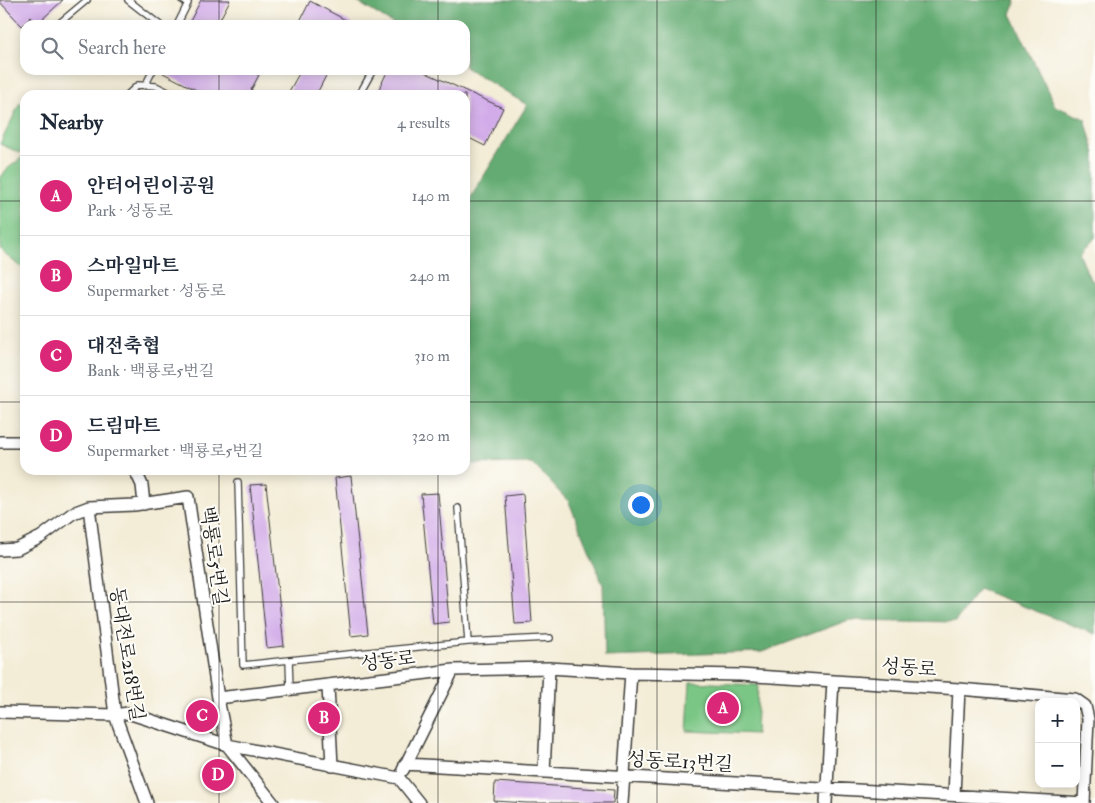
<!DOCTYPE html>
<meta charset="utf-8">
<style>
:root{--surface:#fff;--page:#f2f2f3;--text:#1f2937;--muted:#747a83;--line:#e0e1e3;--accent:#db2777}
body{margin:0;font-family:"IM FELL Double Pica","Noto Serif KR",serif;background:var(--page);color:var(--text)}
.controls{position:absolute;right:15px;bottom:15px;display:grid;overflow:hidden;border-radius:10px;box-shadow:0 2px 12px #0003}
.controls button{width:45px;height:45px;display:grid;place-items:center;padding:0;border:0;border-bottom:1px solid var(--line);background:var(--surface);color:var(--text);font:25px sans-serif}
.you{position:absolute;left:640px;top:504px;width:18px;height:18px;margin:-12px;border:4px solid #fff;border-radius:50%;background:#1a73e8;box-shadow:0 0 0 8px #1a73e833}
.badge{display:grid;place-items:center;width:32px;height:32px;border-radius:50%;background:var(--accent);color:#fff;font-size:16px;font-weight:700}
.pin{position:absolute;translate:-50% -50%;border:2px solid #fff;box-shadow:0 1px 5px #0006}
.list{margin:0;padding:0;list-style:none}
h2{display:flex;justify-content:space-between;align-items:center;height:65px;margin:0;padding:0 20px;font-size:21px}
h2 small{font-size:16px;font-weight:400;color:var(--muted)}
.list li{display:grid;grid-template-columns:32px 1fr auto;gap:15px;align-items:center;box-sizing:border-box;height:80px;padding:0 20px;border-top:1px solid var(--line)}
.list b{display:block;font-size:19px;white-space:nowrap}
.list p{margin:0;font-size:16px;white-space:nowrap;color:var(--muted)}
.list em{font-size:16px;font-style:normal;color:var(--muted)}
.icon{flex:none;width:28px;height:28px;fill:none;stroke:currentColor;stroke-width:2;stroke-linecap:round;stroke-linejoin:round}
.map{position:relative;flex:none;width:1095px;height:803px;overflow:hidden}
.search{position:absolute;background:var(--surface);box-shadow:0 2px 12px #0003;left:20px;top:20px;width:450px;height:55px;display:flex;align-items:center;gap:12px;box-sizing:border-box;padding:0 18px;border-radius:15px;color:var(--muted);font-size:19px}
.panel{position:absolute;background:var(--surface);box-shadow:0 2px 12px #0003;left:20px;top:90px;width:450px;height:385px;border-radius:15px}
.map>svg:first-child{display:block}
.green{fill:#7ac685;stroke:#4b7150}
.forest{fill:#63ab72;stroke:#406447}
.building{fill:#d2ace9}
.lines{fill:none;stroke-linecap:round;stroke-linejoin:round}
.service-casing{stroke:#3c3b38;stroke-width:8}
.minor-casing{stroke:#3c3b38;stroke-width:14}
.service{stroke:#fff;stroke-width:5.5}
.minor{stroke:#fff;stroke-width:11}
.grid{fill:none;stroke:#1c1c1c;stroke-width:1;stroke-opacity:0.55}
.labels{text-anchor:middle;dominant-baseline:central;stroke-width:4;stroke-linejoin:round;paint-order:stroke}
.street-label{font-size:19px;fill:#1c1c1c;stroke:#fdfcf7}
</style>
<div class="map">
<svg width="1095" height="803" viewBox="0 0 1095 803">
<rect width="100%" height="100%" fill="#fdfcf7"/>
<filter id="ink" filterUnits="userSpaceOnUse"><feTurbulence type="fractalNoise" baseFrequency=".02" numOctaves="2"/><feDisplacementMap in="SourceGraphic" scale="10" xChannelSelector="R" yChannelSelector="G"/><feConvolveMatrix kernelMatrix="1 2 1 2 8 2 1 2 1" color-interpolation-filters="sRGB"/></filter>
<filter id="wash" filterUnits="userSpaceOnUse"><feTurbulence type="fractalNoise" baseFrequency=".0096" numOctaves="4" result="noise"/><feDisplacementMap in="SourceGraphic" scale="20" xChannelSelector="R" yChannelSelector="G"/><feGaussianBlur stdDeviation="1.12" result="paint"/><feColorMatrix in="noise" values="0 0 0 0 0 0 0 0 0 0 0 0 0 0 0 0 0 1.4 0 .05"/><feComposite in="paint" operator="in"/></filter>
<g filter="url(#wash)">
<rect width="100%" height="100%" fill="#f3ecd6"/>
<!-- green -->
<path class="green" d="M 20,103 L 25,105 L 25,142 L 20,153 L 0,144 Z
M 25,155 L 25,270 L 3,253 L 0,248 L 0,179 L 6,170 Z
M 690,682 L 758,685 L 756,734 L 687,731 Z"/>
<!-- forest -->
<path class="forest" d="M 354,0 L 1016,0 L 1011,14 L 1055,106 L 1085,119 L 1095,154 L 1095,238 L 1079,253 L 1090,279 L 1095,282 L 1095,634 L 979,589 L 955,622 L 849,620 L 762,652 L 605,657 L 603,585 L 569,502 L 532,463 L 465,464 L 465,207 L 527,105 L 465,67 L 465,25 L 395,25 Z"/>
<g id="blocks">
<!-- building -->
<path class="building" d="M 0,0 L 63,0 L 37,24 L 31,17 L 22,26 L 0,2 Z
M 201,0 L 230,0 L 217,25 L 188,25 Z
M 310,1 L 355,25 L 308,25 L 300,21 Z
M 164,70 L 218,70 L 225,73 L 226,70 L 249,70 L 259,75 L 251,90 L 260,95 L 206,95 L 163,73 Z
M 301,70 L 329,70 L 316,95 L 287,95 Z
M 388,70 L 420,70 L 503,108 L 485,146 L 465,136 L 465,95 L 376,95 Z
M 382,470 L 399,470 L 400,471 L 382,473 Z
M 351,476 L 368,634 L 351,636 L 335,478 Z
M 266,484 L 284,646 L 267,648 L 250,485 Z
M 438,493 L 449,622 L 433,624 L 421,494 Z
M 523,494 L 532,623 L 515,624 L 505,496 Z
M 495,782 L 614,790 L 613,803 L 527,803 L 494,801 Z"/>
</g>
</g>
<g filter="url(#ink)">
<use href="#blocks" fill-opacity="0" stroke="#3c3b38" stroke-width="1"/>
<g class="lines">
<!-- service casing -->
<g class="service-casing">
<path id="service" d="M 128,0 L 160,25
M 57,25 L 87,0
M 177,25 L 188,3 L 182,0
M 145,86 L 153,70
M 127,95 L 138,85 L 156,86 L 174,95
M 359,95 L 373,70
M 238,482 L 243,665 L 289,660
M 458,508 L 468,642
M 290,690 L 289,660 L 468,642 L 550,638"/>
</g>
<!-- minor casing -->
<g class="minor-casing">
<path id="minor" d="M 0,442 L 25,442
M 135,470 L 142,485 L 144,504
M 89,507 L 115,715 L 147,803
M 0,550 L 17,549 L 41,537 L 73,513 L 89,507 L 134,505 L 188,497 L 218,698 L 227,745 L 273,803
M 328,686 L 332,766
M 218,698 L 453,670 L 549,668 L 631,673 L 740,675 L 959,689 L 1075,699 L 1085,706 L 1088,719 L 1084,803 L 405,764
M 0,712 L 115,715 L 128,713 L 227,745 L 399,778 L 419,803
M 403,770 L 453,670
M 544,772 L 549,668
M 954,795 L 959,689
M 622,803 L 631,673
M 826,803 L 833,681"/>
</g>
<!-- service -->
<use href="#service" class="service"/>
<!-- minor -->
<use href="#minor" class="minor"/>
</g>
</g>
<!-- grid -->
<path class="grid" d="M 219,0 L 219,25M 438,0 L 438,25M 657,0 L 657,803M 876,0 L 876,803M 219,70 L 219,95M 438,70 L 438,95M 0,201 L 25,201M 465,201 L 1095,201M 0,402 L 25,402M 465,402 L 1095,402M 219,470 L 219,803M 438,470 L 438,803M 0,602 L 1095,602"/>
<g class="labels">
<!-- street labels -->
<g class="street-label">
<text transform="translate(214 556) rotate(82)">백룡로5번길</text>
<text transform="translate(127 654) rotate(81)">동대전로218번길</text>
<text transform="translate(388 661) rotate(-7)">성동로</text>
<text transform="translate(909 668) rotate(4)">성동로</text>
<text transform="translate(680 762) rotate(3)">성동로13번길</text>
</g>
</g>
</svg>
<div class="controls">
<button>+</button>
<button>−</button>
</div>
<div class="you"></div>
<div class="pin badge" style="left:723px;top:708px">A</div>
<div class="pin badge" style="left:324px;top:718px">B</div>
<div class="pin badge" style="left:202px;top:716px">C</div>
<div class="pin badge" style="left:218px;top:775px">D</div>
<div class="search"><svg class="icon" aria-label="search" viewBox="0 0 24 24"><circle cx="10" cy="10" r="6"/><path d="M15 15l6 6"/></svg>Search here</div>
<section class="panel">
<h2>Nearby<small>4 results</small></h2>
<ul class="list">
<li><span class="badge">A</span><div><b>안터어린이공원</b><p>Park · 성동로</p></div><em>140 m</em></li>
<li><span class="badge">B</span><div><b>스마일마트</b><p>Supermarket · 성동로</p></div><em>240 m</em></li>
<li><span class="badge">C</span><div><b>대전축협</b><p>Bank · 백룡로5번길</p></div><em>310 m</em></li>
<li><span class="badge">D</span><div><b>드림마트</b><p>Supermarket · 백룡로5번길</p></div><em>320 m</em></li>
</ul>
</section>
</div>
